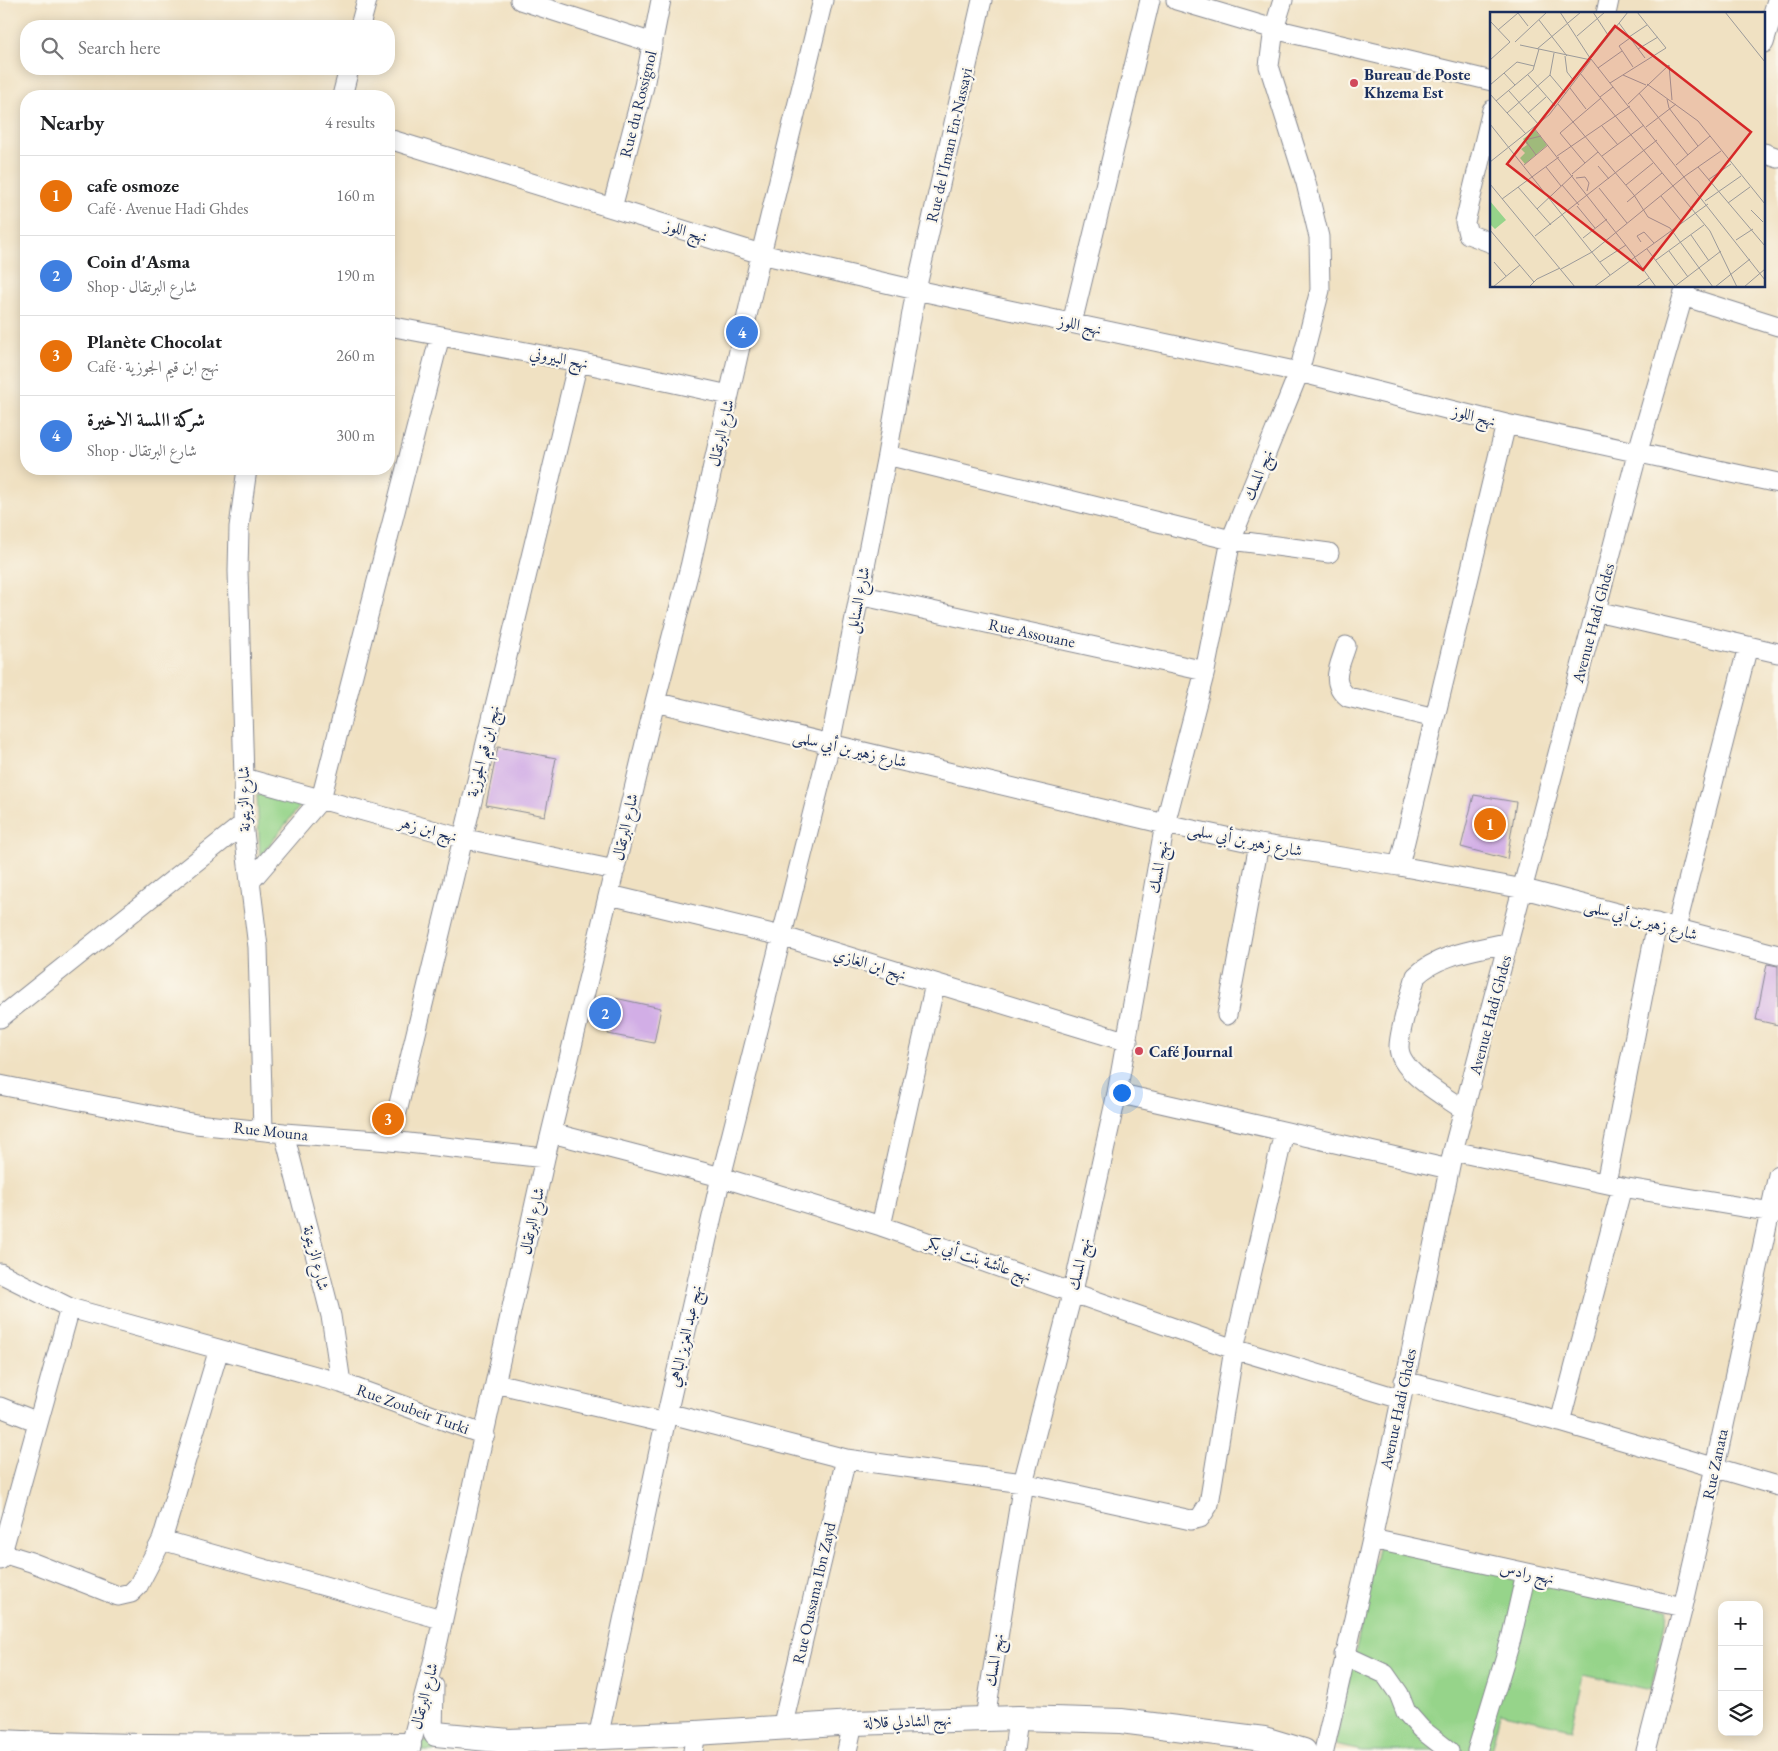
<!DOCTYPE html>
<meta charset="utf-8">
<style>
:root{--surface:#fff;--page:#f6f6f6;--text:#202124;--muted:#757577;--line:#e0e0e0;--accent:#0b8043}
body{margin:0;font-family:"EB Garamond",Amiri,serif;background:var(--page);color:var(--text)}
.controls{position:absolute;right:15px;bottom:15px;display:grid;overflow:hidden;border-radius:10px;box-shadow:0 2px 12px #0003}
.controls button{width:45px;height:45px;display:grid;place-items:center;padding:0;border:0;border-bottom:1px solid var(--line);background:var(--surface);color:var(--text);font:25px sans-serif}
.you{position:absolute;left:1121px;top:1092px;width:18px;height:18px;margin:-12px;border:4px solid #fff;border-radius:50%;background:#1a73e8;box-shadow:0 0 0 8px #1a73e833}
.badge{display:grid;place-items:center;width:32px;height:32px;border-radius:50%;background:var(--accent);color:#fff;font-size:16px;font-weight:700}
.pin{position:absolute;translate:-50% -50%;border:2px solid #fff;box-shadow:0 1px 5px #0006}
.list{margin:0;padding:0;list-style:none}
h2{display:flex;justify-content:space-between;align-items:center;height:65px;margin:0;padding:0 20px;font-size:21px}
h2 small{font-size:16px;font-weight:400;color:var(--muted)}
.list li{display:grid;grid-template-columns:32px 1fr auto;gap:15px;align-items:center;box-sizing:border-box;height:80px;padding:0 20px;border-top:1px solid var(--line)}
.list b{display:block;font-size:19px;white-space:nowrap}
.list p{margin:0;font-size:16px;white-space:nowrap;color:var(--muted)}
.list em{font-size:16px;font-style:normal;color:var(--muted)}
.icon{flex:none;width:28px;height:28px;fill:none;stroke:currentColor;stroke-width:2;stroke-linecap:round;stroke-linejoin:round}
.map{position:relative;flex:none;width:1778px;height:1751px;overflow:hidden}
.search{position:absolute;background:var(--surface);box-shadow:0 2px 12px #0003;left:20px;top:20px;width:375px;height:55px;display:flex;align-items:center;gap:12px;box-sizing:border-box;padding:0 18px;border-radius:20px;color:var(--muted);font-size:19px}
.panel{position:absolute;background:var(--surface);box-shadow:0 2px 12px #0003;left:20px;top:90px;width:375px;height:385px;border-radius:20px}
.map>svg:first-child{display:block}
.green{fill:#96d48a;stroke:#588274}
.building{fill:#d2aee6}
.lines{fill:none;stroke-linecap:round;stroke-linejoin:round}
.minor-casing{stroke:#868890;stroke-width:21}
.tertiary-casing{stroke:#868890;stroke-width:26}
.minor{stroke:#fff;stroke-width:19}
.tertiary{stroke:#fff;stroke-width:24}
.poi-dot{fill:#d1495b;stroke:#fbf7ec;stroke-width:2}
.labels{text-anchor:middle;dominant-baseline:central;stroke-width:4.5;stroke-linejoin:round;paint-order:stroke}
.poi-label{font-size:16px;font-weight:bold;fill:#1b2f5e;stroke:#fbf7ec;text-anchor:start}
.street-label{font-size:16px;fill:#1b2f5e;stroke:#fbf7ec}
.inset-road{fill:none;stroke:#9b9a9a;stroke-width:1}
.view{fill:#d62828;fill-opacity:0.15;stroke:#d62828;stroke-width:2.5}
.inset-edge{fill:none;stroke:#1b2f5e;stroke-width:2.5}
</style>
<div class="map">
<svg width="1778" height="1751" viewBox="0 0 1778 1751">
<rect width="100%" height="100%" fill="#fbf7ec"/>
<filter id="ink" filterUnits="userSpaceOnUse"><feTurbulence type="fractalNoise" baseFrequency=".02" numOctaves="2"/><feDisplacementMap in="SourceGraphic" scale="10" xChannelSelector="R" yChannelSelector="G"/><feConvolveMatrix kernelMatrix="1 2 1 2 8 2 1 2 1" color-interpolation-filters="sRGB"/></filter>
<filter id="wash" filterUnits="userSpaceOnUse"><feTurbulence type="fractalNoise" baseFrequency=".0096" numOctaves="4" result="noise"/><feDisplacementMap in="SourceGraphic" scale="20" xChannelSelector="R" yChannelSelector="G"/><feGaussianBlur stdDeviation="1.12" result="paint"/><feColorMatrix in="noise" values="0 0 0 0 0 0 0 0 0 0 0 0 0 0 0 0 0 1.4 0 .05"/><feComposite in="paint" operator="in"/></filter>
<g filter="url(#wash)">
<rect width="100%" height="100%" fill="#f0e1c2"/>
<!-- green -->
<path class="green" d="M 257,794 L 301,805 L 260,856 Z
M 1379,1544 L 1668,1609 L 1651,1690 L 1583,1675 L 1571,1729 L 1500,1713 L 1491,1751 L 1362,1751 L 1335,1745 Z
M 427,1740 L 433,1745 L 435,1751 L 415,1751 L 419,1742 Z"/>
<g id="blocks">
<!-- building -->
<path class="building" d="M 498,747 L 556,758 L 545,816 L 486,805 Z
M 1474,795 L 1516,802 L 1507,859 L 1461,847 Z
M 1767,964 L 1778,966 L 1778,1025 L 1756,1020 Z
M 615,998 L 661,1008 L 654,1043 L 608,1034 Z"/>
</g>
</g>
<g filter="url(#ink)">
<use href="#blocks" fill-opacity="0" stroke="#868890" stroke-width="1"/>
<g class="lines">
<!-- minor casing -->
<g class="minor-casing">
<path id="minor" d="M 520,0 L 653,43
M 1176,0 L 1274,29 L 1492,81
M 1606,14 L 1609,0
M 360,26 L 367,0
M 1764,43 L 1777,0
M 342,96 L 349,69
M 1492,110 L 1465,222 L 1468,234 L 1492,243
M 389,139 L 761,254 L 916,290 L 1299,372 L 1506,424 L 1778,483
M 1764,153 L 1778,158
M 612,208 L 644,86 L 661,0
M 1683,296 L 1778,326
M 1072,323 L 1150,0
M 389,326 L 578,362 L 729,395
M 887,455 L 1231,540 L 1329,553
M 247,469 L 239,527 L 238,571 L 244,778 L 243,824 L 258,947 L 263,1130
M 859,595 L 1205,671
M 1596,611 L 1778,653
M 1346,646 C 1340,666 1329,682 1348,697 L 1435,718
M 655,702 L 1165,824 L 1259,844 L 1399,866 L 1524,889 L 1778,955
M 244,778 L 461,838 L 615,870
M 1399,866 L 1506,424
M 250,882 L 321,799 L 440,336
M 610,895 L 781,936 L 1128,1042
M 1676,928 L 1748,646
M 1227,1015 L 1259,844
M 0,1018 L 243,824
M 0,1085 L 196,1124 L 284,1133 L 390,1141 L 545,1158
M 1117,1093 L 1449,1169
M 1464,1110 C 1446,1097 1399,1072 1399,1047 C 1399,1031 1411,993 1416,976 C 1439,953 1479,950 1509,942
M 284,1133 L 331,1316 L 341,1383
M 552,1133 L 721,1177 L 881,1226 L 1234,1349 L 1401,1399
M 390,1141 L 578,362
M 1453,1151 L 1622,1187 L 1778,1213
M 1606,1183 L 1657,923
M 881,1226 L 935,984
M 0,1273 L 70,1308 L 341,1383 L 485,1435
M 1404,1381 L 1560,1422 L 1778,1486
M 496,1383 L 665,1423
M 0,1407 L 38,1422
M 667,1413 L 846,1459 L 1023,1483 L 1191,1520 L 1200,1518 L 1209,1504 L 1234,1349 L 1284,1132
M 1560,1422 L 1622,1187
M 1372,1539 L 1683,1607
M 162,1540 L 441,1619
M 2,1553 L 31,1562 L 118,1596 L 131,1593 L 138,1586 L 162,1540 L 219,1349
M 0,1560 L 70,1308
M 1344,1655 L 1385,1674 L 1399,1694 L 1406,1712 L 1421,1729 L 1449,1751
M 985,1718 L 1023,1483 L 1073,1291 L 1117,1093 L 1165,824 L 1205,671 L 1231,540 L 1299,372 L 1320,290 L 1319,237 L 1306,183 L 1269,66 L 1274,29 L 1283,0
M 782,1728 L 846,1459
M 433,1733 L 434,1686
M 413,1737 L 435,1655 L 545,1158 L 655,702 L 690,567 L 761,254 L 823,0
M 598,1738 L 665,1423 L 721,1177 L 830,744 L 887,455 L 916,290 L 982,0
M 693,1751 L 696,1733
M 847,1751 L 853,1723
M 1014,1751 L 1018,1718
M 1324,1751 L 1372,1539 L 1453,1151 L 1638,451 L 1686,286
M 1477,1751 L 1511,1639 L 1526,1573
M 1646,1751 L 1683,1607 L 1715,1467 L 1778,1175"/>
</g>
<!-- tertiary casing -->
<g class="tertiary-casing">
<path id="tertiary" d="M 436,1734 L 509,1741 L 696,1733 L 853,1723 L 1018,1718 L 1121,1721 L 1264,1739 L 1304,1751
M 0,1742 C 137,1748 272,1747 409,1745"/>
</g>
<!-- minor -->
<use href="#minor" class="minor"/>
<!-- tertiary -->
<use href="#tertiary" class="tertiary"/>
</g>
</g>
<!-- markers -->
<g class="poi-dot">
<circle cx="1354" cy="83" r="5"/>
<circle cx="1139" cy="1051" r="5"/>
</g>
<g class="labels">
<!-- poi labels -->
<g class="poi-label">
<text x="1364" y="74">Bureau de Poste<tspan x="1364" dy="18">Khzema Est</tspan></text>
<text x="1149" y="1051">Café Journal</text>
</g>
<!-- street labels -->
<g class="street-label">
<text transform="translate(638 104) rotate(-76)">Rue du Rossignol</text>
<text transform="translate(949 145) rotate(-77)">Rue de l'Iman En-Nassayi</text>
<text transform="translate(686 231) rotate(17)">نهج اللوز</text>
<text transform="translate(1080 325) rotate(12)">نهج اللوز</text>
<text transform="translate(559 358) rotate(11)">نهج البيروني</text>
<text transform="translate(1474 416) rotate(14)">نهج اللوز</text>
<text transform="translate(721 433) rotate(-77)">شارع البرتقال</text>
<text transform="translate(1258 475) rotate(-68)">نهج المسك</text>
<text transform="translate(858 600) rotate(-79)">شارع السنابل</text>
<text transform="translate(1593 623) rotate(-75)">Avenue Hadi Ghdes</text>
<text transform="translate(1032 633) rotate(12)">Rue Assouane</text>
<text transform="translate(850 749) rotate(13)">شارع زهير بن أبي سلمى</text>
<text transform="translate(483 751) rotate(-76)">نهج ابن قيم الجوزية</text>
<text transform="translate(244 799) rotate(-91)">شارع الزيتونة</text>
<text transform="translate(625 827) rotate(-77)">شارع البرتقال</text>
<text transform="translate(428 829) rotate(15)">نهج ابن زهر</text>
<text transform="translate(1245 840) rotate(11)">شارع زهير بن أبي سلمى</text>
<text transform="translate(1158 867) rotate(-80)">نهج المسك</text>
<text transform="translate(1641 920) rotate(15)">شارع زهير بن أبي سلمى</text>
<text transform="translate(870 964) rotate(17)">نهج ابن الغازي</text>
<text transform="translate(1490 1015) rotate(-75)">Avenue Hadi Ghdes</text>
<text transform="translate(271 1131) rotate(6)">Rue Mouna</text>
<text transform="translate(532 1221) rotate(-78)">شارع البرتقال</text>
<text transform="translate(316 1258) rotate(76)">شارع الزيتونة</text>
<text transform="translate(979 1259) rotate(19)">نهج عائشة بنت أبي بكر</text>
<text transform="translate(1079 1264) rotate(-77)">نهج المسك</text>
<text transform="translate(685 1336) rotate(-77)">نهج عبد العزيز الباهي</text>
<text transform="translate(413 1409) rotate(20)">Rue Zoubeir Turki</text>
<text transform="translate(1398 1409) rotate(-78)">Avenue Hadi Ghdes</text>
<text transform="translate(1715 1464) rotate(-78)">Rue Zanata</text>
<text transform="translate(1527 1573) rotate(12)">نهج رادس</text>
<text transform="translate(814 1593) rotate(-77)">Rue Oussama Ibn Zayd</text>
<text transform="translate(994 1660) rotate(-81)">نهج المسك</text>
<text transform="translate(424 1696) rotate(-75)">شارع البرتقال</text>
<text transform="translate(908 1721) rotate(-2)">نهج الشادلي قلالة</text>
</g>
</g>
<!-- overview -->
<g transform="translate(1490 12)">
<rect width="275" height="275" fill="#f0e1c2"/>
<path d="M 45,118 L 57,133 L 35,152 L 30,146 L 35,141 L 31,137 L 37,133 L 33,127 ZM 0,189 L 16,208 L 5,217 L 0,212 Z" fill="#96d48a"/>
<path class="inset-road" d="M 70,0 L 100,46M 103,0 L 118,23M 235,0 L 275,50M 28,1 L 38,14M 49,8 L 77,44M 0,9 L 20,30 L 0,48M 129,11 L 155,46M 8,18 L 28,1M 87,24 L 115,0M 139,25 L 157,13M 140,26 L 129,34 L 143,55M 25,30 L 57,0M 30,33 L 101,48 L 98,46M 47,37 L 91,0M 148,37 L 168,25M 64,41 L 60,63 L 76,82M 75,44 L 77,60 L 84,69M 101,46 L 138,0M 101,47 L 275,268M 108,56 L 132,39M 14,61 L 25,73M 90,61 L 220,219 L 247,275M 38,63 L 66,95M 133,63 L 156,73M 120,71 L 176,36 L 147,0M 157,72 L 208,109 L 275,192M 0,73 L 27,50 L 44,54M 80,76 L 96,97M 19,79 L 49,113M 149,81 L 198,143M 0,82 L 36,122M 110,85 L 123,75M 177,87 L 179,96 L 208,134M 6,89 L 43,58 L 49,37M 68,92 L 144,183 L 158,205 L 180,216 L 223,275M 138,92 L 179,53 L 182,88M 17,101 L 60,63M 38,101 L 56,85M 0,112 L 120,263M 112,114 L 128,133M 156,115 L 186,92M 44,116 L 145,245M 46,143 L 35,128 L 51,124M 67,144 L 140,94M 112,144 L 154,113M 0,150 L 59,103 L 100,49M 95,151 L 70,121 L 111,86M 34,153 L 58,133M 186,153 L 220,124M 108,154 L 119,167M 56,155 L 71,174M 208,155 L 275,234M 82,162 L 108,140M 86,166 L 95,165 L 99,171 L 97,179M 218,168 L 241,152M 0,172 L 85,275M 72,173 L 89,193M 136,173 L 163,151M 28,175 L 61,213M 109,176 L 137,211M 171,184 L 192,210M 12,187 L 69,145M 215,189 L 251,164M 137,190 L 172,161M 238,191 L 260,175M 87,194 L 105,216M 47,197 L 83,163M 261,198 L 273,210M 0,218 L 44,270M 201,223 L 219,249M 45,224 L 167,128M 93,226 L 117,207M 246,228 L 263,217M 151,230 L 147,224 L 154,220 L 164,231M 157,237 L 185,274M 179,239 L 198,265M 145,246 L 166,275M 166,248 L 214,213M 4,250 L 16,264M 110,250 L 136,233M 71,257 L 102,240 L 195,164 L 231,139M 3,275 L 30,253M 39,275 L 47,267 L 70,256M 104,275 L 218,192M 146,275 L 159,266M 184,275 L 231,239M 225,275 L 260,247M 254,275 L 275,257"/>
<path class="view" d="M 125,14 L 261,120 L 153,258 L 17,152 Z"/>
<rect width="275" height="275" class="inset-edge"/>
</g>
</svg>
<div class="controls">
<button>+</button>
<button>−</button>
<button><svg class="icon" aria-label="layers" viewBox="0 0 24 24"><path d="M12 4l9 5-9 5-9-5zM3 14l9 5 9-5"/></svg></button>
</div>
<div class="you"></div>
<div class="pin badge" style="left:1490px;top:824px;background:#e8710a">1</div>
<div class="pin badge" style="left:605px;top:1013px;background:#3f7fe0">2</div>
<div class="pin badge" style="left:388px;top:1119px;background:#e8710a">3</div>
<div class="pin badge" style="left:742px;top:332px;background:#3f7fe0">4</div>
<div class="search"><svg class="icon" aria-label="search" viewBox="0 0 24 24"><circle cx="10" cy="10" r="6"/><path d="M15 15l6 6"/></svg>Search here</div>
<section class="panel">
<h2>Nearby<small>4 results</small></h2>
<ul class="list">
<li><span class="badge" style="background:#e8710a">1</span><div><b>cafe osmoze</b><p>Café · Avenue Hadi Ghdes</p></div><em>160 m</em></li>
<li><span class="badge" style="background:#3f7fe0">2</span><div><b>Coin d'Asma</b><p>Shop · شارع البرتقال</p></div><em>190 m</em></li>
<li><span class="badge" style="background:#e8710a">3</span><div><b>Planète Chocolat</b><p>Café · نهج ابن قيم الجوزية</p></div><em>260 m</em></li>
<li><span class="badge" style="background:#3f7fe0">4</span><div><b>شركة االمسة الاخيرة</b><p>Shop · شارع البرتقال</p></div><em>300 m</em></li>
</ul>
</section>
</div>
